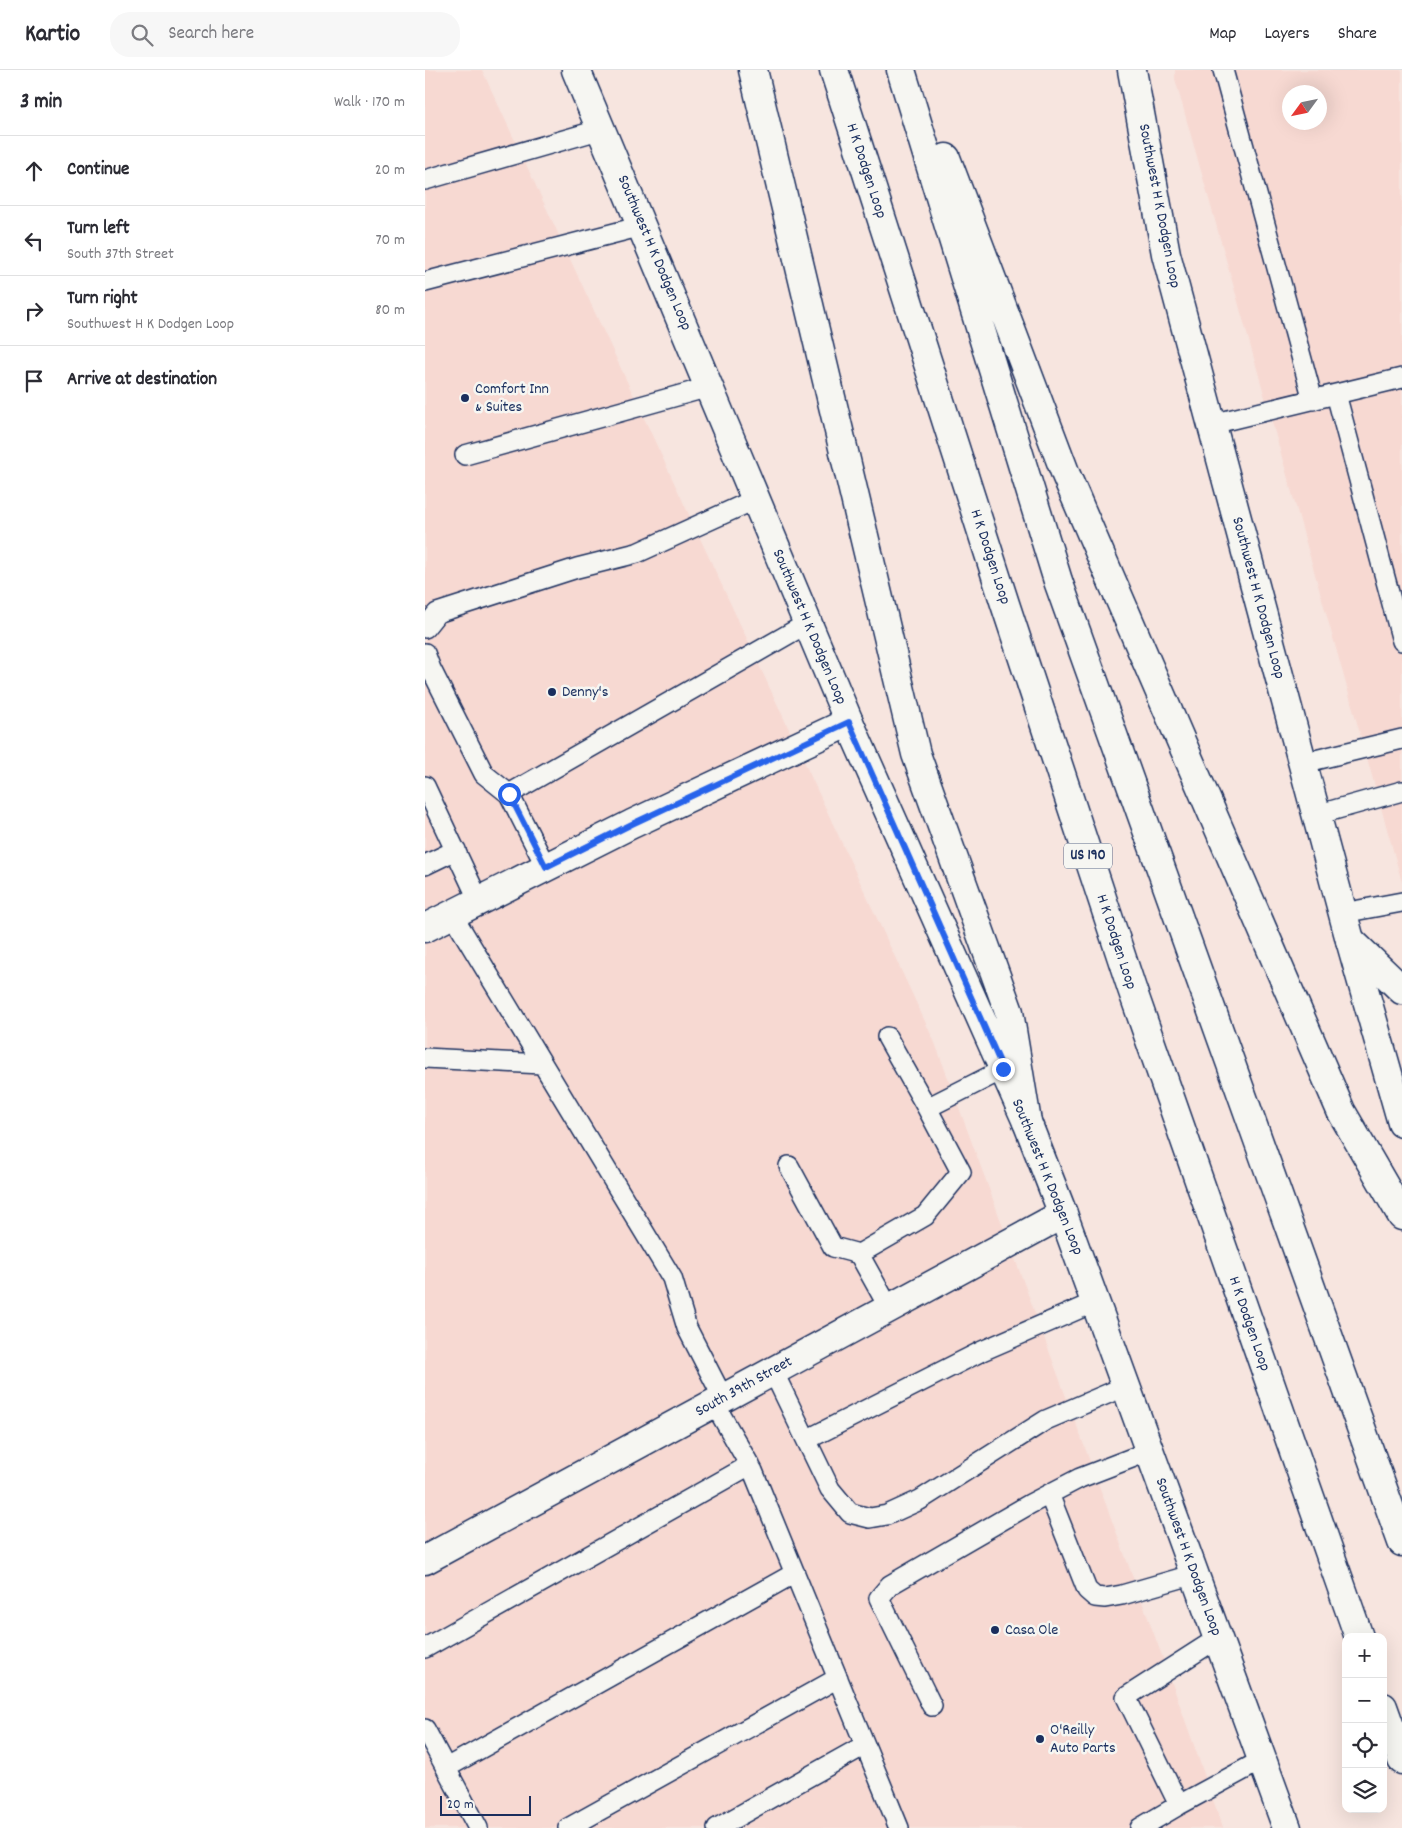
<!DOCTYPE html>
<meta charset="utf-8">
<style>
:root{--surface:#fff;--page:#f7f7f7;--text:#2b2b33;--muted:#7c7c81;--line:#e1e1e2}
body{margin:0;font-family:Dekko,sans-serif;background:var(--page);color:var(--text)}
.controls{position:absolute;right:15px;bottom:15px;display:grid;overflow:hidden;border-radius:10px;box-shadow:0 5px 20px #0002}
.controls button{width:45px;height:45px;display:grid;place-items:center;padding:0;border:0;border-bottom:1px solid var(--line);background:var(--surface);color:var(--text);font:25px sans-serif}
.compass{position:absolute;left:857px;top:15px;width:45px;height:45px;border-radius:50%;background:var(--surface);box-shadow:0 5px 20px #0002;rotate:237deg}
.scale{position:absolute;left:15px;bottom:12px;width:91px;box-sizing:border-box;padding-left:5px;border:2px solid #1b2f5e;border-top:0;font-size:14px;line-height:18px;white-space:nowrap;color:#1b2f5e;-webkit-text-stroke:4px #f6f6f2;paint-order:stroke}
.stop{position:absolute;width:15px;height:15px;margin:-11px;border:4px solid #2563eb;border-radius:50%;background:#fff}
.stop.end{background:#2563eb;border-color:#fff;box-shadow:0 1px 5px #0008}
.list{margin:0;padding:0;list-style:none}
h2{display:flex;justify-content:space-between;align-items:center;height:65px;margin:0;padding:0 20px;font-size:21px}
h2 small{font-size:16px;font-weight:400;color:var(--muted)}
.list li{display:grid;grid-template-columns:32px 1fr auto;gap:15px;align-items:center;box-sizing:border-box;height:70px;padding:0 20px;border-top:1px solid var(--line)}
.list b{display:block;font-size:19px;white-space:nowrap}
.list p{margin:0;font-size:16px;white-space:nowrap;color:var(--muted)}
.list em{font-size:16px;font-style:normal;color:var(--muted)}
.icon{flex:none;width:28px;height:28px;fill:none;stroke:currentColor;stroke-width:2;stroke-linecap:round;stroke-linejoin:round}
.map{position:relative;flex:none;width:977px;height:1758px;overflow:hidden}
header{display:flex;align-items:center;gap:30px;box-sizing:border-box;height:70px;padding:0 25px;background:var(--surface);border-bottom:1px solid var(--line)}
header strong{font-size:24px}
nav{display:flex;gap:28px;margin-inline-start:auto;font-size:18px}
.search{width:350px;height:45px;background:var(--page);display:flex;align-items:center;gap:12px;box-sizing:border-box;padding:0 18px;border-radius:20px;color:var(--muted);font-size:19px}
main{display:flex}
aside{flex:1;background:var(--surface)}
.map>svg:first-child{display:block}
.built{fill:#f7d9d2;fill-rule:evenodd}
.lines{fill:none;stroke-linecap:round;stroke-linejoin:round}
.service-casing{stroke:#1b2f5e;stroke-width:22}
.minor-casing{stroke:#1b2f5e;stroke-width:31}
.tertiary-casing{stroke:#1b2f5e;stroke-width:31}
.secondary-casing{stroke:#1b2f5e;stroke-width:31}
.motorway-casing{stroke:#1b2f5e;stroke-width:31}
.service{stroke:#f6f6f2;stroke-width:19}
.minor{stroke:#f6f6f2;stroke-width:28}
.tertiary{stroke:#f6f6f2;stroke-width:28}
.secondary{stroke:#f6f6f2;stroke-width:28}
.motorway{stroke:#f6f6f2;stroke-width:28}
.route{stroke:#2563eb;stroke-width:6}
.poi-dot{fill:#1b2f5e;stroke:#f6f6f2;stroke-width:2}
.labels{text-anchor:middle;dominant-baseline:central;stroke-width:5;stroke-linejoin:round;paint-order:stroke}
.shield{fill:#f6f6f2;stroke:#5d6b8a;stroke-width:1}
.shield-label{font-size:15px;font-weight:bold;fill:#1b2f5e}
.street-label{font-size:16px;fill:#1b2f5e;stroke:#f6f6f2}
.poi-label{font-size:16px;fill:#1b2f5e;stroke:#f6f6f2;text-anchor:start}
</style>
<header>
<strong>Kartio</strong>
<div class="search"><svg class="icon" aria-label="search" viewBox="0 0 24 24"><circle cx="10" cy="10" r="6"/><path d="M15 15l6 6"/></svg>Search here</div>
<nav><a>Map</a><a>Layers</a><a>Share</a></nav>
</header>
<main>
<aside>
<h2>3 min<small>Walk · 170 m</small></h2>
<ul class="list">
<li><svg class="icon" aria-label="ahead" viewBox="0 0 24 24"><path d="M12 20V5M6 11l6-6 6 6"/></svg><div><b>Continue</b></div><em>20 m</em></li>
<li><svg class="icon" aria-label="left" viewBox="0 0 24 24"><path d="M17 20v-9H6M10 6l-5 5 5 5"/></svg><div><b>Turn left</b><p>South 37th Street</p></div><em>70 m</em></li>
<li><svg class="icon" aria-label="right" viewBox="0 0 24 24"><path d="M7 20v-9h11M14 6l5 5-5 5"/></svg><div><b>Turn right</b><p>Southwest H K Dodgen Loop</p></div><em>80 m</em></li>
<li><svg class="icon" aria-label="arrive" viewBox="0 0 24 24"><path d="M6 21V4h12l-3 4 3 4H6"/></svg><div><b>Arrive at destination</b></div></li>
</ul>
</aside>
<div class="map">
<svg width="977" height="1758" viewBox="0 0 977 1758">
<rect width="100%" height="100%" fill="#f7e5df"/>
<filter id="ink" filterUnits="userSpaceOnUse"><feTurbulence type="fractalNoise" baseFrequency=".02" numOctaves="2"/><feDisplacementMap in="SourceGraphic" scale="10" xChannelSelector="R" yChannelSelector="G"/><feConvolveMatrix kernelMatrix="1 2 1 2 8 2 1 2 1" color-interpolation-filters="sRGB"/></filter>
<g filter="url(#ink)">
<!-- built -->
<path class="built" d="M 0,0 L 57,0 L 510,973 L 746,1610 L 798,1758 L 0,1758 Z
M 750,0 L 977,0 L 977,812 L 750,9 ZM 864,22 L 894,22 L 894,52 L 864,52 Z"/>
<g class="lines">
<!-- service casing -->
<g class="service-casing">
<path id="service" d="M 798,0 L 888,330
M 0,110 L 177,59
M 0,212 L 217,156
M 911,324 L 977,571
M 787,354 L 977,308
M 40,385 L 284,317
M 0,558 L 12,543 L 152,498 L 212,483 L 331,429
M 0,583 L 6,599 L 59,704 L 84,724
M 878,693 L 977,669
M 0,716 L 54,831
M 891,745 L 977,721
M 0,795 L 31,780
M 121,797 L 84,724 L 383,553
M 918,843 L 977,832
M 27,844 L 247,1208 L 262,1258 L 298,1328
M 462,967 L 502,1038 L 579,999
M 0,988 L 117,994
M 364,1096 L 408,1177 L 434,1184
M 464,1238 L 434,1184 L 500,1146 L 536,1102 L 502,1038
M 348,1301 L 405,1419 L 425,1443 L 445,1448 L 462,1445 L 495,1430 L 621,1350 L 701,1316
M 289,1333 L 328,1401 L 474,1758
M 383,1369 L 557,1281 L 670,1232
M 624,1424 L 662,1520 L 670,1527 L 680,1528 L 697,1525 L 770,1504
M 793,1568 L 701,1627 L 754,1735 L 837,1690
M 0,1578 L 325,1395
M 507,1636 L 454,1528 L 465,1515 L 605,1434 L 655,1408 L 725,1381
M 0,1659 L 53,1758
M 21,1698 L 370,1503
M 143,1758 L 413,1608
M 292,1758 L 440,1675
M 715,1758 L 754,1735"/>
</g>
<!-- minor casing -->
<g class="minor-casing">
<path id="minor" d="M 0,858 L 207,754 L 424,652
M 0,1490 L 638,1144"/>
</g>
<!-- tertiary casing -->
<g class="tertiary-casing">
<path id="tertiary" d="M 925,870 L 977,920"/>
</g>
<!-- secondary casing -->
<g class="secondary-casing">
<path id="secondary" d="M 151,0 L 424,652 L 602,1052 L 638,1144 L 862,1758
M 707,0 L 741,184 L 925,870 L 977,1053"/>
</g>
<!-- motorway casing -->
<g class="motorway-casing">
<path id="motorway" d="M 328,0 L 491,684 L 584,942 L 602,1052
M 409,0 L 580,534 L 707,919 L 934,1567
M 476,0 L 633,511 L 977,1472
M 521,88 L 641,405 L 916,1041 L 977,1146
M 958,1637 L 977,1690"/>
</g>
<!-- service -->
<use href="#service" class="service"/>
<!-- minor -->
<use href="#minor" class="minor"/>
<!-- tertiary -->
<use href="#tertiary" class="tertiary"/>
<!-- secondary -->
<use href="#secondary" class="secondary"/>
<!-- motorway -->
<use href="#motorway" class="motorway"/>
</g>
</g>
<g class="lines" filter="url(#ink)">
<!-- route -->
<path class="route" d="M 84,724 L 121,797 L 207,754 L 424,652 L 578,999"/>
</g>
<!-- markers -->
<g class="poi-dot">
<circle cx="40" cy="328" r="5"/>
<circle cx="127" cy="622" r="5"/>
<circle cx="570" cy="1560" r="5"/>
<circle cx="615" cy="1669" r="5"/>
</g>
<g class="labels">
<!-- shield labels -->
<rect class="shield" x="639" y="773.5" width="48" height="25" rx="4"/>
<g class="shield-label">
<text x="663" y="786">US 190</text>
</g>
<!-- street labels -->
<g class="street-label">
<text transform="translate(441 101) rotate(72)">H K Dodgen Loop</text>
<text transform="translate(734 136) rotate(79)">Southwest H K Dodgen Loop</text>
<text transform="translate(229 183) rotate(67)">Southwest H K Dodgen Loop</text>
<text transform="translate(565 487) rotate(72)">H K Dodgen Loop</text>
<text transform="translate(833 528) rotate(75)">Southwest H K Dodgen Loop</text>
<text transform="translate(384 557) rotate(67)">Southwest H K Dodgen Loop</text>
<text transform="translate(691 872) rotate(72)">H K Dodgen Loop</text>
<text transform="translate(622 1107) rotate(68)">Southwest H K Dodgen Loop</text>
<text transform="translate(824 1254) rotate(71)">H K Dodgen Loop</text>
<text transform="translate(319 1317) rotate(-29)">South 39th Street</text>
<text transform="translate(763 1487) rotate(70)">Southwest H K Dodgen Loop</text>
</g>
<!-- poi labels -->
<g class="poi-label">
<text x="50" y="319">Comfort Inn<tspan x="50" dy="18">&amp; Suites</tspan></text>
<text x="137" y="622">Denny's</text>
<text x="580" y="1560">Casa Ole</text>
<text x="625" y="1660">O'Reilly<tspan x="625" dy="18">Auto Parts</tspan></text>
</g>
</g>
</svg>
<div class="controls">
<button>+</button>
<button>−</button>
<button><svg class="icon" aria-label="locate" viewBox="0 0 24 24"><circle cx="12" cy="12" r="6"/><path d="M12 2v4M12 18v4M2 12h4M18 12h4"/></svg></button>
<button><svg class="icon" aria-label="layers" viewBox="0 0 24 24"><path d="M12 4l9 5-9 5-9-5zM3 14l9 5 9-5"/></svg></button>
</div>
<svg class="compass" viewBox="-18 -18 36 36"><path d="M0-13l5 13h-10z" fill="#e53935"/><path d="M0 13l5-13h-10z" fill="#7c7c81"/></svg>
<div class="scale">20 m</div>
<div class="stop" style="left:84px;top:724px"></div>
<div class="stop end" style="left:578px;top:999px"></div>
</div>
</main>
